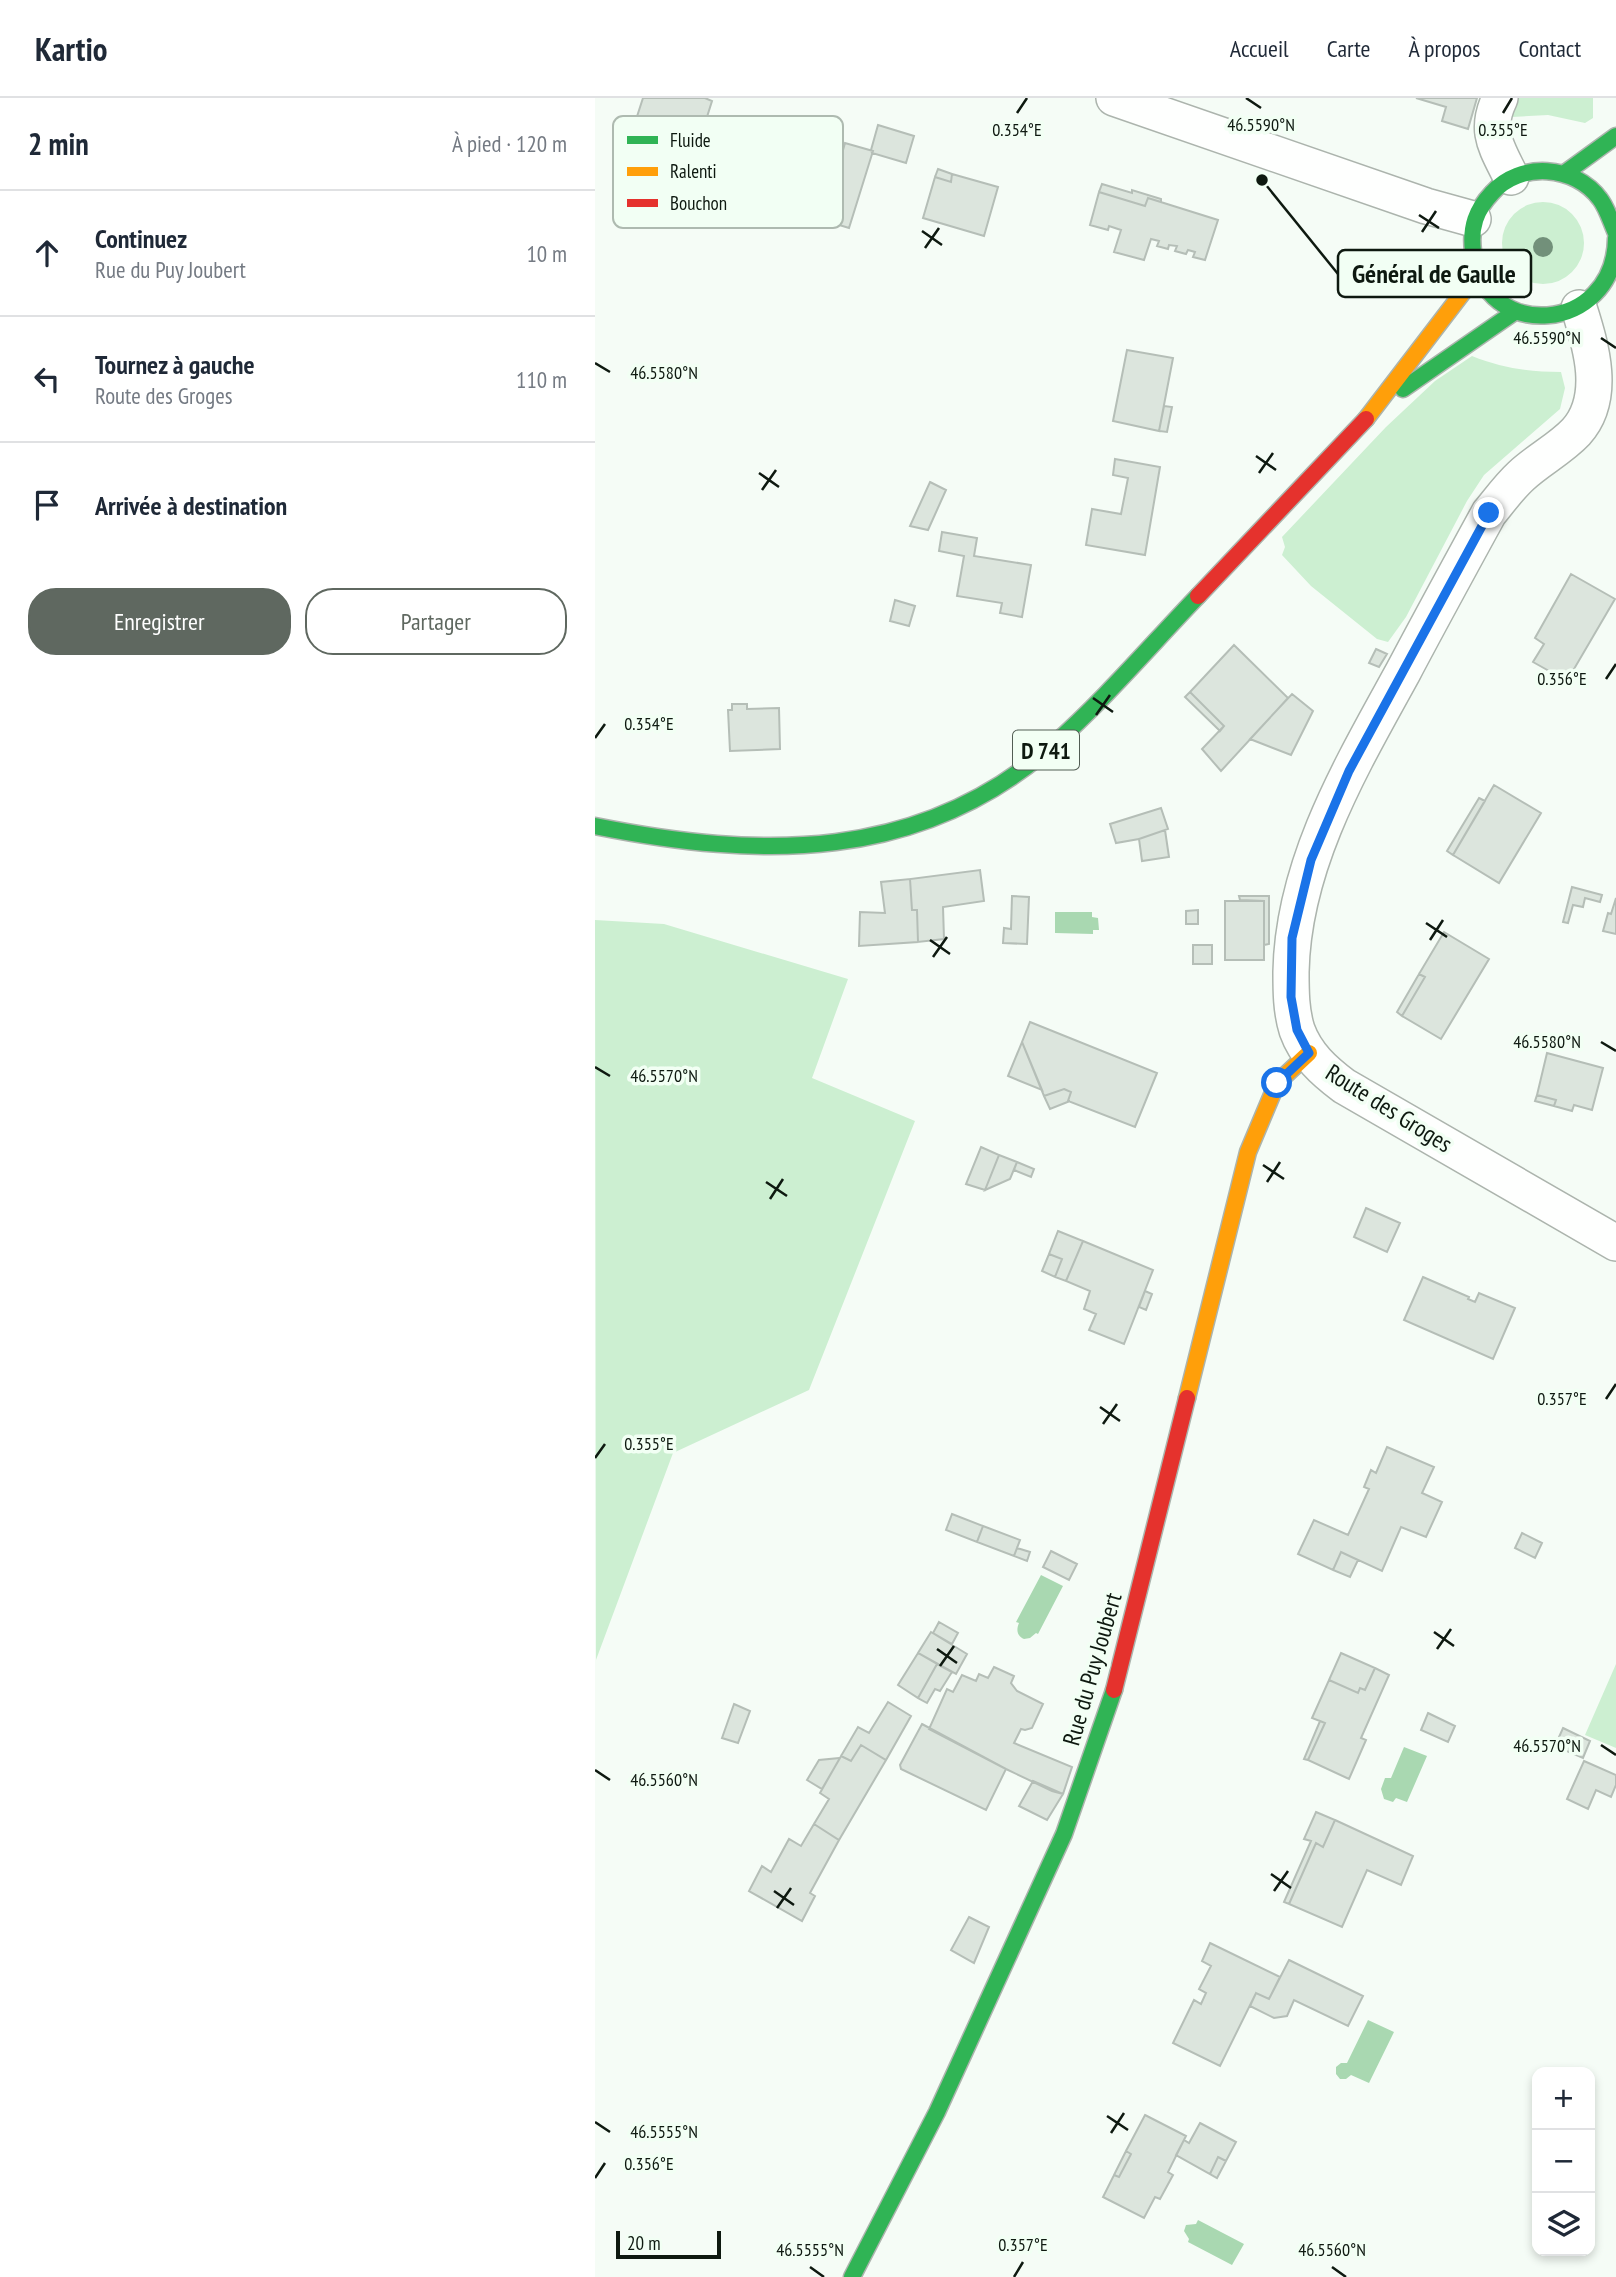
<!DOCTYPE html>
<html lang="fr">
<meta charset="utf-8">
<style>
:root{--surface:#fff;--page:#f6f6f7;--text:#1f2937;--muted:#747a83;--line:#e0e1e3;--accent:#5f6860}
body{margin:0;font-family:"PT Sans Narrow",sans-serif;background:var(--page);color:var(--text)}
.controls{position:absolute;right:21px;bottom:21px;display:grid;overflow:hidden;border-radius:14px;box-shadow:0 4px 10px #0003}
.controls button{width:63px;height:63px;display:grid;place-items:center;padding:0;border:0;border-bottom:2px solid var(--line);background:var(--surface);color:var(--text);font:35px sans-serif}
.scale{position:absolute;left:21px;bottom:18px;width:105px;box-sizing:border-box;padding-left:7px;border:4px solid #0e1910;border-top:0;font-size:19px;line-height:24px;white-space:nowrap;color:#0e1910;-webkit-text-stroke:5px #f2fff4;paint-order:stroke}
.stop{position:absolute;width:21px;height:21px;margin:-16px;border:5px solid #1a73e8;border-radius:50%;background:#fff}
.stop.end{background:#1a73e8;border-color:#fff;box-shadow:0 2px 7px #0008}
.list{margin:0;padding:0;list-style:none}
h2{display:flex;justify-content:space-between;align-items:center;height:91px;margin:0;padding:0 28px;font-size:30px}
h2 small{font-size:23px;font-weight:400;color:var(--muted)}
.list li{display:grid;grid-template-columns:46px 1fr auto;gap:21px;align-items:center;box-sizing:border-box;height:126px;padding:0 28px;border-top:2px solid var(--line)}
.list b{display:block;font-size:26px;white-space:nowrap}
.list p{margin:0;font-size:23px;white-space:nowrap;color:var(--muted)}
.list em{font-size:23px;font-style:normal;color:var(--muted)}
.actions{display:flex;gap:14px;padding:21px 28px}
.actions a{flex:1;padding:16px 0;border:2px solid var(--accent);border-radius:28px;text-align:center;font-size:24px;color:var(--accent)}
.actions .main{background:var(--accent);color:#fff}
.icon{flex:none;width:38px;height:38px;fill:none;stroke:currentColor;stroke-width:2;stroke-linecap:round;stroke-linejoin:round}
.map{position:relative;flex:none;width:1021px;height:2179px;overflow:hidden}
header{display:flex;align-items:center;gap:42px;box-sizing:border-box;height:98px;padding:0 35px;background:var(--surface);border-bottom:2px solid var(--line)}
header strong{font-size:33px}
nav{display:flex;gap:38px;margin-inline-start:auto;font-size:24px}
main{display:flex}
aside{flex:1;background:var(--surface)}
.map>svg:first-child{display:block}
.green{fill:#ccefd1}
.water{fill:#a9d8b1}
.building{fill:#dce5dd;stroke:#b5beb7;stroke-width:2}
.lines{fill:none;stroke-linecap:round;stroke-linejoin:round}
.street-casing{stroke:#acb4ad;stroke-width:38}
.fast-casing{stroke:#acb4ad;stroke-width:19}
.slow-casing{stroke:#acb4ad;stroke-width:19}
.jam-casing{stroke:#acb4ad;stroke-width:19}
.street{stroke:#fefffe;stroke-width:35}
.fast{stroke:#30b455;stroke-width:16}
.slow{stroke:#ff9f0a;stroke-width:16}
.jam{stroke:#e5322d;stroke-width:16}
.tree{fill:#72907a}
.route{stroke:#1a73e8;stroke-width:9}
.ticks{fill:none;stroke:#0e1910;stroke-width:2.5}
.labels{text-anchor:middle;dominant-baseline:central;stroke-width:7;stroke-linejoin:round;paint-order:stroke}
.shield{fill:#f2fff4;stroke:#525e54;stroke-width:2}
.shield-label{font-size:23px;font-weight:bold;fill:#0e1910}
.street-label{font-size:24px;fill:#0e1910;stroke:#f2fff4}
.key{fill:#f2fff4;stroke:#aebab0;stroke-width:2}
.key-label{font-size:19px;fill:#0e1910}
.ticks-label{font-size:18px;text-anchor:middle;fill:#0e1910;stroke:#f2fff4;stroke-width:7;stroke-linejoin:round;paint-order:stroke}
.leader{fill:none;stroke:#0e1910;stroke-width:2.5}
.callout-dot{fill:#0e1910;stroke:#f2fff4;stroke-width:2.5}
.callout{fill:#f2fff4;stroke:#0e1910;stroke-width:2.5}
.callout-label{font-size:26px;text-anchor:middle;font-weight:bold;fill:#0e1910}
</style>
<header>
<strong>Kartio</strong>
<nav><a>Accueil</a><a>Carte</a><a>À propos</a><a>Contact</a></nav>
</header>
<main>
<aside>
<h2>2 min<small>À pied · 120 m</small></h2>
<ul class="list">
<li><svg class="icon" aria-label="ahead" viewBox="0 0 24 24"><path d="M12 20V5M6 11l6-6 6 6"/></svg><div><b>Continuez</b><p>Rue du Puy Joubert</p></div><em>10 m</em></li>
<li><svg class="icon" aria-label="left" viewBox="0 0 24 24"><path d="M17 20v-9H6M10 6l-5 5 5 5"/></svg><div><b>Tournez à gauche</b><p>Route des Groges</p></div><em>110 m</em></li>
<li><svg class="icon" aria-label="arrive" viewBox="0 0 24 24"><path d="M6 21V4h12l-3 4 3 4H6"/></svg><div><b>Arrivée à destination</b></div></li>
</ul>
<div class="actions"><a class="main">Enregistrer</a><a>Partager</a></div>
</aside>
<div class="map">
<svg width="1021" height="2179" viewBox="0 0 1021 2179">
<rect width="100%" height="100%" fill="#f5fcf6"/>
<!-- green -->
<path class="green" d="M 922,0 L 998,0 L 998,20 L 990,25 L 953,17 L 917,19 Z
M907 145a41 41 0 1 1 82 0a41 41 0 1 1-82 0Z
M 877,258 C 907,270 934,274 966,274 L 970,290 L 965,311 L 889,377 L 872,403 L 811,519 L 793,544 L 782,541 L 716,488 L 687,457 L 690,449 L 687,439 L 791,329 L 840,283 Z
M 0,822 L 69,826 L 253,881 L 217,980 L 320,1023 L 214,1292 L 78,1355 L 1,1562 Z
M 1021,1566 L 1021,1650 L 990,1637 Z"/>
<!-- water -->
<path class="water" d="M 460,814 L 497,814 L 497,819 L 503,820 L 504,832 L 498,832 L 498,836 L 460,835 Z
M 446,1477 L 468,1488 L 443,1536 L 441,1535 L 435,1540 L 429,1541 C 422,1538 421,1532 424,1525 L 421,1524 Z
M 809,1649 L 832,1658 L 812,1704 L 801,1700 L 798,1704 L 789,1701 L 786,1691 L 790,1680 L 796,1680 Z
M 773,1922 L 799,1934 L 774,1985 L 756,1977 L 751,1981 L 745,1981 L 741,1976 L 741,1969 L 746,1965 L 752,1965 Z
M 603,2122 L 649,2146 L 637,2167 L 593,2144 L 594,2141 L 589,2133 L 591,2127 L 601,2126 Z"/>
<!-- building -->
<path class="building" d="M 48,0 L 110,0 L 117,3 L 99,60 L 35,40 Z
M 821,0 L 882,0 L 873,31 L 847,23 L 851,9 Z
M 283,27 L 319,38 L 311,65 L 277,55 L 276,52 Z
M 163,40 L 189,48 L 186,60 L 241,77 L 250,45 L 278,53 L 254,130 L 228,122 L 230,116 L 174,99 L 168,116 L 141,108 Z
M 343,71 L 357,76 L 356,84 L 340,79 Z
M 357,76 L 403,89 L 389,138 L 328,120 L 340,79 L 356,84 Z
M 507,86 L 537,95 L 537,92 L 566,101 L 566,104 L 553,100 L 550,108 L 504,94 Z
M 504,94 L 550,108 L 553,100 L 623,122 L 610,162 L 598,159 L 600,154 L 593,152 L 591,156 L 580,153 L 582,148 L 574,147 L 573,151 L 562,148 L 564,143 L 556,141 L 549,162 L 519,154 L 526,132 L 514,128 L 513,132 L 495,127 Z
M 532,252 L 578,260 L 564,333 L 518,323 Z
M 569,308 L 577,309 L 572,334 L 564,333 Z
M 520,361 L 565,369 L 550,457 L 491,447 L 497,411 L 526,416 L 533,380 L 518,377 Z
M 335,384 L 351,392 L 333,432 L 315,428 Z
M 347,434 L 382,440 L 379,458 L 436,467 L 427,519 L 405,515 L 407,505 L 362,498 L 369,458 L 344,453 Z
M 976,476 L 1020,501 L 972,583 L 938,564 L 949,546 L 940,540 Z
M 300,502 L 320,508 L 314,528 L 295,523 Z
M 639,547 L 693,600 L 626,673 L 607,651 L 629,628 L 595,594 Z
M 781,551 L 792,556 L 784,569 L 774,565 Z
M 595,594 L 629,628 L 625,633 L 590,599 Z
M 697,596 L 718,613 L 696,657 L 655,641 Z
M 137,606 L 152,606 L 152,611 L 184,610 L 185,651 L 135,653 L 133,612 L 137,612 Z
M 899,687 L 946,715 L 904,785 L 858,757 Z
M 884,700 L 890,703 L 858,757 L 852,753 Z
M 566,710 L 573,731 L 544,741 L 521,745 L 515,726 Z
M 570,732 L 574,759 L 547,763 L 544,741 Z
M 385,772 L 389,803 L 348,809 L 349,841 L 323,844 L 322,812 L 317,812 L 315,781 Z
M 315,781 L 317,812 L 322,812 L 323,844 L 264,848 L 265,814 L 290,815 L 286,784 Z
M 977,789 L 1007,797 L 1005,804 L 990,800 L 988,809 L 978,807 L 973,825 L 968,824 Z
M 417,798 L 434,799 L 432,846 L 408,845 L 409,830 L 416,831 Z
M 644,798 L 674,798 L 674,846 L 669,847 L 669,803 L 645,802 Z
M 1021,800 L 1021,836 L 1008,833 L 1013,815 L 1016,816 Z
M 630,803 L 669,803 L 669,862 L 630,862 Z
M 603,812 L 603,826 L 591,826 L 591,813 Z
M 849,834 L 894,861 L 846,941 L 807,918 L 830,879 L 824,876 Z
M 598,847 L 617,847 L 617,866 L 598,866 Z
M 824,876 L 830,879 L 807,918 L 802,914 Z
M 435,924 L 562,975 L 540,1029 L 473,1003 L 476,994 L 469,991 L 449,998 L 427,944 Z
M 427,944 L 447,992 L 413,978 Z
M 952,955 L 1008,970 L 997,1012 L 979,1007 L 977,1013 L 959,1008 L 961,1002 L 942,997 Z
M 469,991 L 476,994 L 473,1003 L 475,1003 L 455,1011 L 449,998 Z
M 942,997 L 961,1002 L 959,1008 L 940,1003 Z
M 386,1049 L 404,1057 L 390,1092 L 371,1086 Z
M 404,1057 L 422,1064 L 415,1081 L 390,1092 Z
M 422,1064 L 439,1071 L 436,1079 L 419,1072 Z
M 771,1110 L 805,1125 L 792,1154 L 759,1139 Z
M 463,1133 L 488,1143 L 471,1183 L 460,1179 L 467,1161 L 454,1156 Z
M 488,1143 L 558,1172 L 529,1246 L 494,1232 L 501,1216 L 489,1211 L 495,1193 L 471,1183 Z
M 454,1156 L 467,1161 L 460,1179 L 447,1173 Z
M 828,1179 L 874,1199 L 873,1201 L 880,1204 L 884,1195 L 920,1210 L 898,1261 L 809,1222 Z
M 550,1193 L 557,1196 L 551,1212 L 544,1209 Z
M 792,1349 L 839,1369 L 827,1395 L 847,1404 L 831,1439 L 806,1429 L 787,1473 L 746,1454 L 738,1472 L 703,1456 L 719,1422 L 753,1437 L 774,1391 L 769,1389 L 776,1372 L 781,1375 Z
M 357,1416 L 388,1428 L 382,1444 L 351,1432 Z
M 388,1428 L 425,1442 L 419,1458 L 382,1444 Z
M 927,1435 L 947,1445 L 940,1460 L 920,1450 Z
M 422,1450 L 435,1454 L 432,1463 L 419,1458 Z
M 456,1453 L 482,1466 L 474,1482 L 448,1469 Z
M 746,1454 L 763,1462 L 755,1479 L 738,1472 Z
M 344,1524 L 363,1535 L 357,1546 L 338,1535 Z
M 336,1534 L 372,1556 L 361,1576 L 323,1555 Z
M 323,1555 L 342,1566 L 323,1600 L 303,1587 Z
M 746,1555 L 780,1570 L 770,1592 L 765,1590 L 763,1595 L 734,1582 Z
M 342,1566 L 357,1574 L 345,1593 L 340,1591 L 332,1605 L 323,1600 Z
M 399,1569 L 419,1578 L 416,1585 L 422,1593 L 448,1606 L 437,1630 L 430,1632 L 426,1631 L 419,1645 L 477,1669 L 468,1696 L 457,1693 L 411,1671 L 334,1631 L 352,1591 L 358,1594 L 367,1577 L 381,1583 L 384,1576 L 393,1580 Z
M 780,1570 L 794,1577 L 766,1640 L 771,1642 L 754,1681 L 713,1662 L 730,1625 L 717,1620 L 734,1582 L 763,1595 L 765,1590 L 770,1592 Z
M 293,1604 L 316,1618 L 291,1662 L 266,1647 L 256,1663 L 246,1658 L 263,1629 L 274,1635 Z
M 139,1606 L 155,1613 L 143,1645 L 127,1640 Z
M 833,1615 L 860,1628 L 853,1644 L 826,1632 Z
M 725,1623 L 730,1625 L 713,1662 L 709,1661 Z
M 327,1626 L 411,1671 L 391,1712 L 306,1671 L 305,1667 Z
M 968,1630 L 995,1643 L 988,1660 L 960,1648 Z
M 266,1647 L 291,1662 L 244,1742 L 219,1726 L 234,1701 L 225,1695 L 246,1658 L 256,1663 Z
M 245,1660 L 227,1691 L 212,1682 L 224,1662 Z
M 989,1663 L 1021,1677 L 1021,1687 L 1016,1699 L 1001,1692 L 993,1711 L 972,1701 Z
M 438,1683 L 468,1696 L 452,1722 L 424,1708 Z
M 721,1714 L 740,1722 L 728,1749 L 721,1745 L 694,1806 L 689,1804 L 716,1743 L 709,1741 Z
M 740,1722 L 818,1758 L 806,1787 L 772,1772 L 747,1829 L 694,1806 L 721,1745 L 728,1749 Z
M 219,1726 L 244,1742 L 215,1795 L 220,1798 L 207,1823 L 154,1793 L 167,1768 L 176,1774 L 194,1741 L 206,1748 Z
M 374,1819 L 394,1829 L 379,1865 L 356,1852 Z
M 615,1845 L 685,1879 L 674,1901 L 661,1895 L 625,1968 L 578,1945 L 599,1902 L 606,1906 L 611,1895 L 604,1891 L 616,1868 L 607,1863 Z
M 694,1862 L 768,1898 L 753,1928 L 699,1902 L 692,1918 L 679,1920 L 655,1908 L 661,1895 L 674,1901 Z
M 550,2017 L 591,2038 L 573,2074 L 578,2077 L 565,2101 L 560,2099 L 549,2120 L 508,2099 L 519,2077 L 524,2079 L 536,2056 L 531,2053 Z
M 605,2025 L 641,2044 L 631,2063 L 623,2059 L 615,2076 L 581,2057 L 589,2042 L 594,2045 Z
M 531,2053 L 536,2056 L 524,2079 L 519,2077 Z
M 623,2059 L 631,2063 L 622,2080 L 615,2076 Z"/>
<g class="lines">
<!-- street casing -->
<g class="street-casing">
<path id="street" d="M 519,0 L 831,108 L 878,121
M 905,0 C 889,33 901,48 916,79
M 984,210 C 996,248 1012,300 981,334 C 965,351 943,362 926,378 C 914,389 904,403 894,415 C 865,468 836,521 808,574 C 757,667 698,765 696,874 C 696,893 696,913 702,932 C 711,957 729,973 749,988 L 1021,1145"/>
</g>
<!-- fast casing -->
<g class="fast-casing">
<path id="fast" d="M 970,75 L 1021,38
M 1021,135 C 1016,124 1012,110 1005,101 C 980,67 925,63 897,95 C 881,112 875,129 878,153 C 887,245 1020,237 1021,140
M 808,291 L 921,213
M 0,728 C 165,761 324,765 458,647 C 510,601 555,548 603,498
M 257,2179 L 342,2014 L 469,1736 L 519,1592"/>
</g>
<!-- slow casing -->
<g class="slow-casing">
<path id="slow" d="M 771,321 L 882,176
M 592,1300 L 653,1054 L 682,985 L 714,955"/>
</g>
<!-- jam casing -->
<g class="jam-casing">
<path id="jam" d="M 603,498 L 771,321
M 519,1592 L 592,1300"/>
</g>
<!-- street -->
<use href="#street" class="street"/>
<!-- fast -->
<use href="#fast" class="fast"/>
<!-- slow -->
<use href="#slow" class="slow"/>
<!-- jam -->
<use href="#jam" class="jam"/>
</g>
<!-- trees -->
<circle class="tree" cx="948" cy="149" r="10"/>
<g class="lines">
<!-- route -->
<path class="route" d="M 682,985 L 714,955 L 702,932 L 696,899 L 697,840 L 716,762 L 754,673 L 894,415"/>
</g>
<!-- ticks -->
<path class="ticks" d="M 651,0 L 666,10M 422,15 L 432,0M 908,15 L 917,0M 824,117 L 844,130M 327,133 L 347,147M 827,134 L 841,113M 330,150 L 344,130M 1006,240 L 1021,250M 0,265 L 15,274M 661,358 L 681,372M 164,375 L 184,389M 664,375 L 678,355M 167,392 L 181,372M 1011,581 L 1021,566M 498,600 L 518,614M 501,617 L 515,597M 0,640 L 10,626M 831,825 L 852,839M 335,842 L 355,856M 835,842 L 848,822M 338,859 L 352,839M 1006,944 L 1021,953M 0,969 L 15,978M 668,1067 L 689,1081M 171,1084 L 192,1098M 672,1084 L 685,1064M 175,1101 L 188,1081M 1011,1301 L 1021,1286M 505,1309 L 525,1323M 508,1326 L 522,1306M 0,1360 L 10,1346M 839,1534 L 859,1548M 342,1551 L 362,1565M 842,1551 L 856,1531M 345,1568 L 359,1548M 1006,1647 L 1021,1657M 0,1672 L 15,1682M 676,1776 L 696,1790M 179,1793 L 199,1807M 679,1793 L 693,1773M 182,1810 L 196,1790M 512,2018 L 533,2032M 0,2024 L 15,2034M 516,2035 L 529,2015M 0,2080 L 10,2065M 215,2169 L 229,2179M 737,2169 L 751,2179M 419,2179 L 428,2164"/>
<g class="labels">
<!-- shield labels -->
<rect class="shield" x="418" y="632.5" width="66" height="39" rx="5"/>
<g class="shield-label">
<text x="451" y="652">D 741</text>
</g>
<!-- street labels -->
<g class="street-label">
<text transform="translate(794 1010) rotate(32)">Route des Groges</text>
<text transform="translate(497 1571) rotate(-74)">Rue du Puy Joubert</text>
</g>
</g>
<!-- legend -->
<rect x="18" y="18" width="230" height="112" rx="10" class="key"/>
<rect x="32" y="38" width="31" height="8" fill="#30b455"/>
<rect x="32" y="69" width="31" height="9" fill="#ff9f0a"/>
<rect x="32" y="101" width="31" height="8" fill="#e5322d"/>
<g class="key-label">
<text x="75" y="49">Fluide</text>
<text x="75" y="80">Ralenti</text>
<text x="75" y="112">Bouchon</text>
</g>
<g class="ticks-label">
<text x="666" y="33">46.5590°N</text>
<text x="422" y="38">0.354°E</text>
<text x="908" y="38">0.355°E</text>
<text x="952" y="246">46.5590°N</text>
<text x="69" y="281">46.5580°N</text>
<text x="967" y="587">0.356°E</text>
<text x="54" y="632">0.354°E</text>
<text x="952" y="950">46.5580°N</text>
<text x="69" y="984">46.5570°N</text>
<text x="967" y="1307">0.357°E</text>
<text x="54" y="1352">0.355°E</text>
<text x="952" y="1654">46.5570°N</text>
<text x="69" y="1688">46.5560°N</text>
<text x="69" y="2040">46.5555°N</text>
<text x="54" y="2072">0.356°E</text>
<text x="428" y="2153">0.357°E</text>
<text x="215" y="2158">46.5555°N</text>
<text x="737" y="2158">46.5560°N</text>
</g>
<!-- callouts -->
<path class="leader" d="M667 82L743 176"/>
<circle class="callout-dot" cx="667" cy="82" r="7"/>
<rect class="callout" x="743" y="152" width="193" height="47" rx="7"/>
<g class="callout-label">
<text x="839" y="185">Général de Gaulle</text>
</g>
</svg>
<div class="controls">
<button>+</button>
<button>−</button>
<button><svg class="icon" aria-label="layers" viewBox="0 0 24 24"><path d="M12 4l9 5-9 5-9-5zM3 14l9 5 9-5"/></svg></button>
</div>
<div class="scale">20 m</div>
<div class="stop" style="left:682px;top:985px"></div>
<div class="stop end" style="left:894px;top:415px"></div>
</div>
</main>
